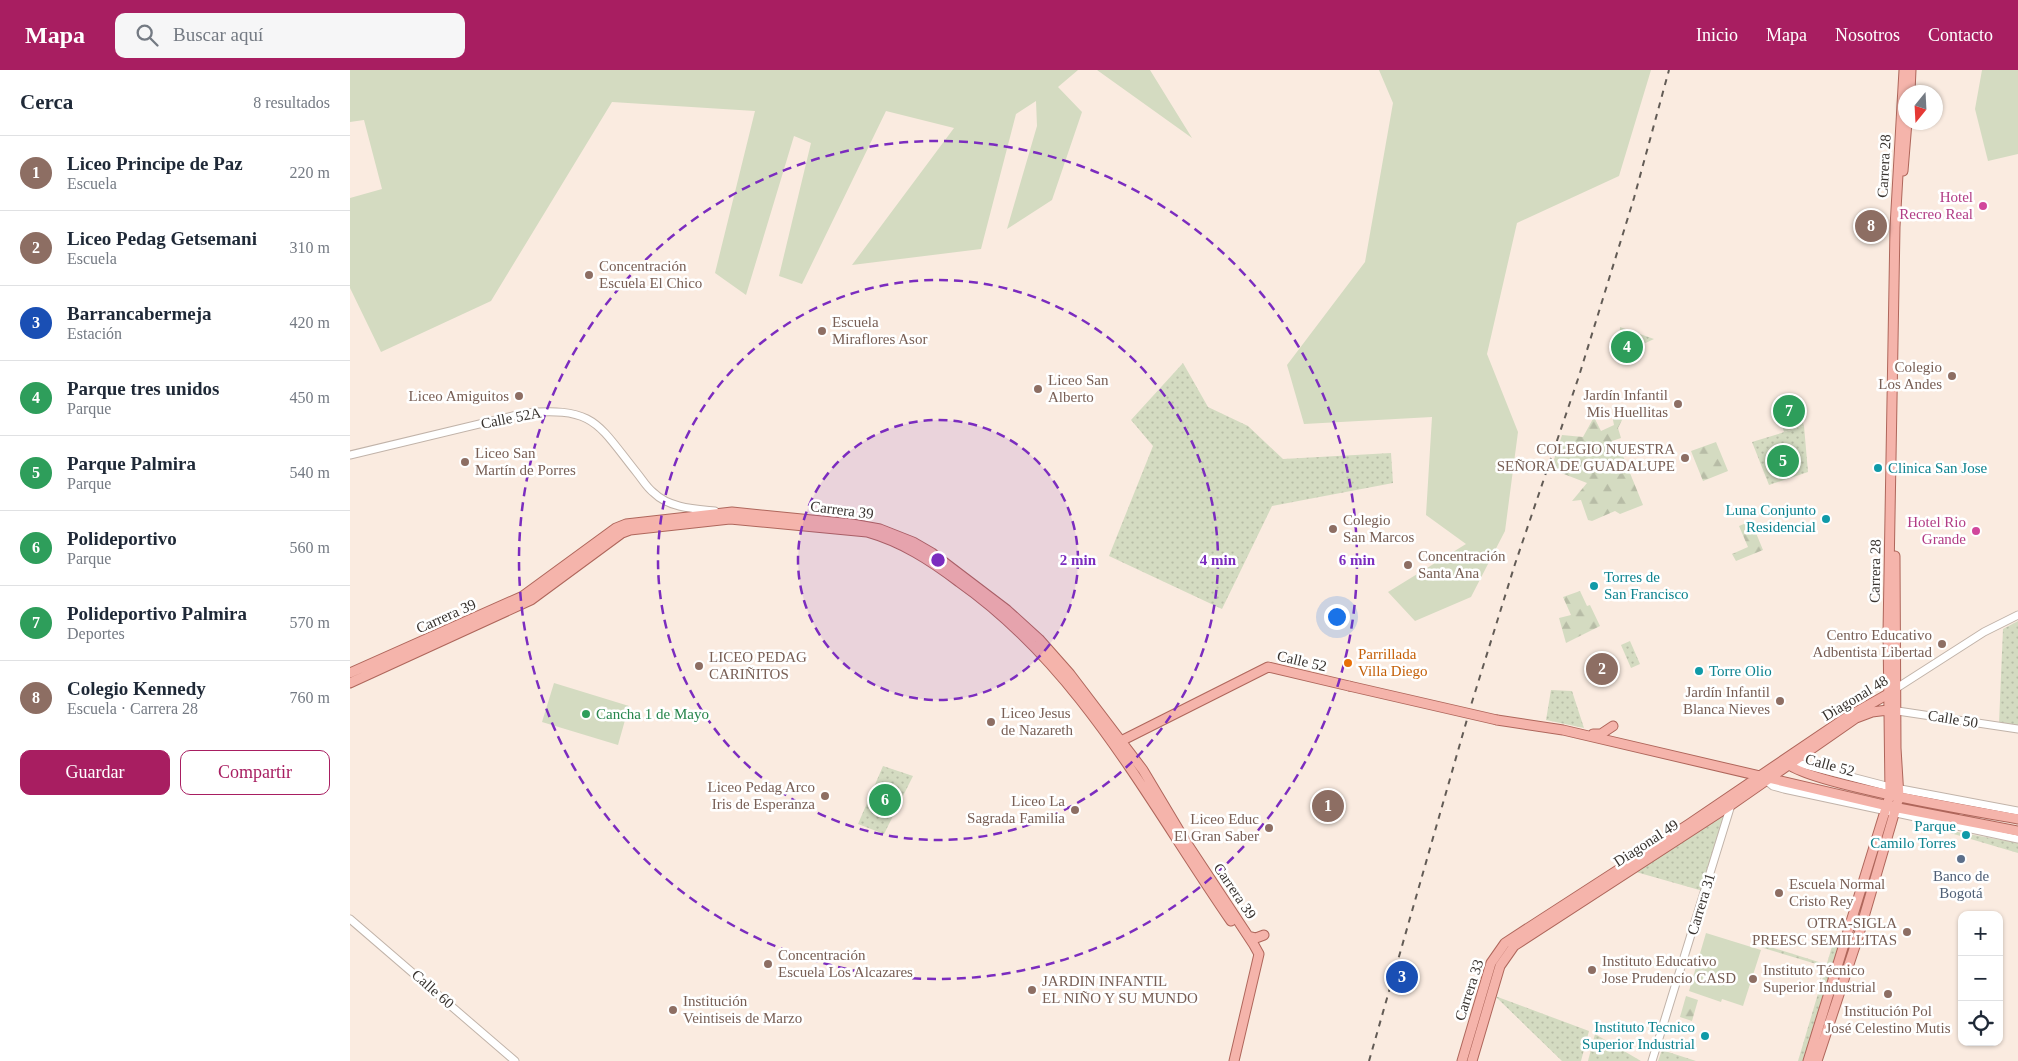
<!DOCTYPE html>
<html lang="es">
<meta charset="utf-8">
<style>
:root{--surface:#fff;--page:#f6f6f7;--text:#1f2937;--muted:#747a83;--line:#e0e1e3;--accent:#a81e61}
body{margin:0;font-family:"Times New Roman",serif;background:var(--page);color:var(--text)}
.controls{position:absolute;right:15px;bottom:15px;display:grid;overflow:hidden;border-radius:10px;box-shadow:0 1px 4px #0004}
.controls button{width:45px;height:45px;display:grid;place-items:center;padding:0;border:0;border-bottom:1px solid var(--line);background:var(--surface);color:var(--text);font:25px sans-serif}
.compass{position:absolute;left:1548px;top:15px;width:45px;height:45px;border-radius:50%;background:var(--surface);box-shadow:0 1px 4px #0004;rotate:198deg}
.you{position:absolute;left:986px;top:546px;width:18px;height:18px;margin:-12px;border:4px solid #fff;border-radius:50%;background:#1a73e8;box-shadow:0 0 0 8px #1a73e833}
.badge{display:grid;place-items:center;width:32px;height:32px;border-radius:50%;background:var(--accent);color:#fff;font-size:16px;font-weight:700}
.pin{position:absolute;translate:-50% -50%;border:2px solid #fff;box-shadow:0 1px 5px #0006}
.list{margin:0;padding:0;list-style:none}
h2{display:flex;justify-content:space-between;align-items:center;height:65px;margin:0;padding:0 20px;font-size:21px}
h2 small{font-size:16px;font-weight:400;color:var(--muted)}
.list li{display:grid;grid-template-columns:32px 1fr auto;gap:15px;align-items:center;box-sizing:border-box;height:75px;padding:0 20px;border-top:1px solid var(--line)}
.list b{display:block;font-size:19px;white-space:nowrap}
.list p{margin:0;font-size:16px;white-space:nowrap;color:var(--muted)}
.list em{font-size:16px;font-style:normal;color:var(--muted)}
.actions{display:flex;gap:10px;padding:15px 20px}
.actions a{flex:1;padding:11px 0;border:1px solid var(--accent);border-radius:10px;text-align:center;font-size:18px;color:var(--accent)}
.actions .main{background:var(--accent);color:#fff}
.icon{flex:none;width:28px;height:28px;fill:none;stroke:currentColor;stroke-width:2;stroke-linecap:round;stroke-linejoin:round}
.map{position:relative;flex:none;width:1668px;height:991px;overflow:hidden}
header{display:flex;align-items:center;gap:30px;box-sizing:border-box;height:70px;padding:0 25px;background:var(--accent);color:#fff}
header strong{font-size:24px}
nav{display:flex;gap:28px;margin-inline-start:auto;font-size:18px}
.search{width:350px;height:45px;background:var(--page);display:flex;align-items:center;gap:12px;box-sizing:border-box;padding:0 18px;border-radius:10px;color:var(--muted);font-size:19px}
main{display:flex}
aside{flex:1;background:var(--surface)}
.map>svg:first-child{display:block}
.grass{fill:#d4dbc1}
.forest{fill:url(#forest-firs)}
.park{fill:url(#park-dots)}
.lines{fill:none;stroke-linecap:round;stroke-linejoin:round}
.minor-casing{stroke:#c1b3a9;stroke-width:9}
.major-casing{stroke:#af665b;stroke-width:11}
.minor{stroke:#fff;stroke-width:7}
.major{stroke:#f5b4ab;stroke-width:9}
.rail{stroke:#625b55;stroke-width:2;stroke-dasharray:6 6;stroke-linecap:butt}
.major-bridge-casing{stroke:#af665b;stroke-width:11;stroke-linecap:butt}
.major-bridge{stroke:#f5b4ab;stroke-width:9}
.ring{fill:none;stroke:#7b2cbf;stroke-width:2.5;stroke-dasharray:9 6}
.hotel-dot{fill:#d1479c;stroke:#fff;stroke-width:2}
.education-dot{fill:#8d6e63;stroke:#fff;stroke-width:2}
.culture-dot{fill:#0f9aa8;stroke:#fff;stroke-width:2}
.food-dot{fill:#e8710a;stroke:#fff;stroke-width:2}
.leisure-dot{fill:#2e9e5b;stroke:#fff;stroke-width:2}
.service-dot{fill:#5c6f8a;stroke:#fff;stroke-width:2}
.labels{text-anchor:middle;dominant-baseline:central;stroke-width:5;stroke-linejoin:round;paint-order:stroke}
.street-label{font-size:15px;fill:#38332f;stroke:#fff}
.hotel-label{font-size:15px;fill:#b23c85;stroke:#fff;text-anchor:end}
.education-label{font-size:15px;fill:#785e54;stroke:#fff;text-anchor:start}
.culture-label{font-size:15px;fill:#0d838f;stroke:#fff;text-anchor:start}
.food-label{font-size:15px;fill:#c56008;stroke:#fff;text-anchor:start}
.leisure-label{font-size:15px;fill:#27864d;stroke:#fff;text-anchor:start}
.service-label{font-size:15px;fill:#4e5e75;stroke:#fff}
.centre{fill:#7b2cbf;stroke:#fff;stroke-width:2.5}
.ring-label{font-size:15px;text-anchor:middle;font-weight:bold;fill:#7b2cbf;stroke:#fff;stroke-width:5;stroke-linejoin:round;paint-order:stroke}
</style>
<header>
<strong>Mapa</strong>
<div class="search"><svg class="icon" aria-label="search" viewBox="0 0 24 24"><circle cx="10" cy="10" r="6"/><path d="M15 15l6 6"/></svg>Buscar aquí</div>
<nav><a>Inicio</a><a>Mapa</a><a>Nosotros</a><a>Contacto</a></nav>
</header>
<main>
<aside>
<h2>Cerca<small>8 resultados</small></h2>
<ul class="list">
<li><span class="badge" style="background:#8d6e63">1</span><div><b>Liceo Principe de Paz</b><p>Escuela</p></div><em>220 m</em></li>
<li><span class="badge" style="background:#8d6e63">2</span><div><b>Liceo Pedag Getsemani</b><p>Escuela</p></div><em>310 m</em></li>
<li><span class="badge" style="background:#1a4fb4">3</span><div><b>Barrancabermeja</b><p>Estación</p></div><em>420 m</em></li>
<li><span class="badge" style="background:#2e9e5b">4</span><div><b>Parque tres unidos</b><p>Parque</p></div><em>450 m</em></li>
<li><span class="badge" style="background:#2e9e5b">5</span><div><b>Parque Palmira</b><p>Parque</p></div><em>540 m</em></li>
<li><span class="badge" style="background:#2e9e5b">6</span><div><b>Polideportivo</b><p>Parque</p></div><em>560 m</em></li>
<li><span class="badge" style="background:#2e9e5b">7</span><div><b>Polideportivo Palmira</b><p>Deportes</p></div><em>570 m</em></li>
<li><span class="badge" style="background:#8d6e63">8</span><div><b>Colegio Kennedy</b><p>Escuela · Carrera 28</p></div><em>760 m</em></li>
</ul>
<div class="actions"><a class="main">Guardar</a><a>Compartir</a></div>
</aside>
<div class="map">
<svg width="1668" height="991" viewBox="0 0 1668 991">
<defs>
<pattern id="forest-firs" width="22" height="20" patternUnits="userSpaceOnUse" patternTransform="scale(1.25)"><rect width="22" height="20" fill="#d4dbc1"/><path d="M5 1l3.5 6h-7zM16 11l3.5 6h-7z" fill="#b7bca6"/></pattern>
<pattern id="park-dots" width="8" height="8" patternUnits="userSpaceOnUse" patternTransform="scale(1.25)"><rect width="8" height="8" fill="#d4dbc1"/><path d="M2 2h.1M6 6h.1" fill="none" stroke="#b7bca6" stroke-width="1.8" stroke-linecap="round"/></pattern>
</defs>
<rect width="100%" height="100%" fill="#faebe0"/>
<!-- grass -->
<path class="grass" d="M 0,0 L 728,0 L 708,17 L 732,42 L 702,130 L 657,159 L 687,56 L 686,31 L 666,44 L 631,179 L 502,195 L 604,58 L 536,41 L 452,214 L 429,206 L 461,73 L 444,66 L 396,225 L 365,203 L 405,41 L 262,32 L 141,231 L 31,282 L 0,218 L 0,128 L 32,119 L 14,50 L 0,52 Z
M 747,0 L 800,0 L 842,68 Z
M 1029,0 L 1301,0 L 1269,106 L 1167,153 L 1137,284 L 1168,362 L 1155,461 L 1121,527 L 1065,551 L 1038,522 L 1116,474 L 1076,445 L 1082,347 L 954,354 L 937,295 L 1015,192 L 1043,33 Z
M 1632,0 L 1668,0 L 1668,84 L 1638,91 L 1625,39 Z
M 1446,329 L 1454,356 L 1434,362 L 1426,335 Z
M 204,613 L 279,636 L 268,675 L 192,652 Z
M 1356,863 L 1411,880 L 1393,936 L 1372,929 L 1371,932 L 1339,921 Z"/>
<!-- forest -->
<path class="forest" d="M 1282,339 L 1281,345 L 1273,348 L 1268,358 L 1271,368 L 1262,371 L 1258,383 L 1255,384 L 1273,386 L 1293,435 L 1270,444 L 1265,441 L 1242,451 L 1238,450 L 1231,430 L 1222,431 L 1237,413 L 1201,399 L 1212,365 L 1233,367 L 1244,347 L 1251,361 L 1264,355 L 1262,345 Z
M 1366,372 L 1378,401 L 1353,411 L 1341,381 Z
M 1401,451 L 1413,480 L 1386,491 L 1382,484 L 1398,477 L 1389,456 Z
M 1230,521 L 1237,536 L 1240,535 L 1250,556 L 1216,573 L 1209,548 L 1221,545 L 1213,527 Z
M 1336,926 L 1348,930 L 1342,951 L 1330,947 Z"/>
<!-- park -->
<path class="park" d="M 1270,257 L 1304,269 L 1268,286 Z
M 833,293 L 858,337 L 898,356 L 933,389 L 1041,383 L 1043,413 L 922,436 L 872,539 L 759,486 L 803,376 L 781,350 Z
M 1454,356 L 1458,402 L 1419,415 L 1402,372 Z
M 1668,551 L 1668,656 L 1649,653 L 1653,559 Z
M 1280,571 L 1290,594 L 1281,598 L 1271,575 Z
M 1201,620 L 1222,621 L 1234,658 L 1196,650 Z
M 533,696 L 563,706 L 534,764 L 508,754 Z
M 1378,743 L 1353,821 L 1286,802 Z
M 1580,757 L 1668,773 L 1668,783 Z
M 1486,863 L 1497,866 L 1458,991 L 1448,991 Z
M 1411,874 L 1475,894 L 1467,923 L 1473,896 L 1410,877 Z
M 1145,926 L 1239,961 L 1231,991 L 1212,991 Z
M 1245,964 L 1291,991 L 1238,991 Z
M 1312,980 L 1346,991 L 1308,991 Z"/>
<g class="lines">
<!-- minor casing -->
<g class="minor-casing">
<path id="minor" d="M 0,385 L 175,343 C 245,337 247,353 287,403 C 292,409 297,418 304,423 C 319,438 346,439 365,441
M 1542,621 L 1634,562 L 1668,545
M 1541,640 L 1668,659
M 1440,691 L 1540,717 L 1668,741
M 1412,707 L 1423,716 L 1434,719 L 1668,769
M 0,849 L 165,991
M 1302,991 L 1381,735"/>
</g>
<!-- major casing -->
<g class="major-casing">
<path id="major" d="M 1560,22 L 1561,0
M 1553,101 L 1557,52
M 0,603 L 173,526 L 266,458 L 276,454 L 382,442 L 502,454 L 530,459 L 563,472 L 582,483 L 657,540 L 689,569 L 720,604 L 793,700 L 836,772 L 904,875 L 909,884 L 884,991
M 0,613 L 181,530 L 272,463 L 280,460 L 380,449 L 517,462 C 552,472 580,490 609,512 C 731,598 798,731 881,851
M 1147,650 L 1213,660 L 1538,736 L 1668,761
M 1243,664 L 1251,664 L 1263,656
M 769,672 L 918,597 L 999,616
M 1436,692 C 1448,712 1635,743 1668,749
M 898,866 L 906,868 L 914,865
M 1112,991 L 1141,893 L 1155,873 L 1339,754 L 1494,649 L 1538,624
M 1122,991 L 1150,896 L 1164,876 L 1381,735 L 1506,648 L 1522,642 L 1538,640
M 1458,991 L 1540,725 L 1538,562 L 1545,157 L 1554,0
M 1467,991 L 1509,864 L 1549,727 L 1546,678 L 1545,486"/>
</g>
<!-- minor -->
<use href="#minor" class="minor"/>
<!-- major -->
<use href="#major" class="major"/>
<!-- rail -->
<path class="rail" d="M 1019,991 L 1122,632 L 1165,494 L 1229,306 L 1284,128 L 1319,0"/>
<!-- major-bridge casing -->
<g class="major-bridge-casing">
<path id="major-bridge" d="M 999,616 L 1147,650"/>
</g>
<!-- major-bridge -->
<use href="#major-bridge" class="major-bridge"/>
</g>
<!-- distance rings -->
<circle cx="588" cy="490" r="140" fill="#7b2cbf" fill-opacity=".12"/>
<g class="ring">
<circle cx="588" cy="490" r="140"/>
<circle cx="588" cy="490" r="280"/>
<circle cx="588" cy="490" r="419"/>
</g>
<!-- markers -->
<g class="hotel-dot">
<circle cx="1633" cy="136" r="5"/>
<circle cx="1626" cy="461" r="5"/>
</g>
<g class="education-dot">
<circle cx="239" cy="205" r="5"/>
<circle cx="472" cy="261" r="5"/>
<circle cx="1602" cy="306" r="5"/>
<circle cx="688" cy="319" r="5"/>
<circle cx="169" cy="326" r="5"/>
<circle cx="1328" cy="334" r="5"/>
<circle cx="1335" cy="388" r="5"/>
<circle cx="115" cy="392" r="5"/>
<circle cx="983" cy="459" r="5"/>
<circle cx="1058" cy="495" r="5"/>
<circle cx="1592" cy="574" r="5"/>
<circle cx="349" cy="596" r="5"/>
<circle cx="1430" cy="631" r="5"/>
<circle cx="641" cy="652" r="5"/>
<circle cx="475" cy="726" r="5"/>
<circle cx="725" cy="740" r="5"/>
<circle cx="919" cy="758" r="5"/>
<circle cx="1429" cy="823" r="5"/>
<circle cx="1557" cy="862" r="5"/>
<circle cx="418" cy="894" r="5"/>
<circle cx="1242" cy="900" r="5"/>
<circle cx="1403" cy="909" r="5"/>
<circle cx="682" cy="920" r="5"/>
<circle cx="1538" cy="924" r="5"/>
<circle cx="323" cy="940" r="5"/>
</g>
<g class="culture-dot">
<circle cx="1528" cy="398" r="5"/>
<circle cx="1476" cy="449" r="5"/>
<circle cx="1244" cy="516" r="5"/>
<circle cx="1349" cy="601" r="5"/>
<circle cx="1616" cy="765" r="5"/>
<circle cx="1355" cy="966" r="5"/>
</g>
<circle class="food-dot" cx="998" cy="593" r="5"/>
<circle class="leisure-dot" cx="236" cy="644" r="5"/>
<circle class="service-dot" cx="1611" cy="789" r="5"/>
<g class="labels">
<!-- street labels -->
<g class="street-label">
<text transform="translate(1534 96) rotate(-87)">Carrera 28</text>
<text transform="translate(161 348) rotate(-11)">Calle 52A</text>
<text transform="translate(492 440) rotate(7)">Carrera 39</text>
<text transform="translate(1525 501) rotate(-89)">Carrera 28</text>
<text transform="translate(96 546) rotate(-24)">Carrera 39</text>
<text transform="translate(952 591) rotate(13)">Calle 52</text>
<text transform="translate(1505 628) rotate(-31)">Diagonal 48</text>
<text transform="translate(1603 649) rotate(9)">Calle 50</text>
<text transform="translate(1480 695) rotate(15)">Calle 52</text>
<text transform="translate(1296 773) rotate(-33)">Diagonal 49</text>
<text transform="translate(885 821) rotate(56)">Carrera 39</text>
<text transform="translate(1351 834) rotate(-73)">Carrera 31</text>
<text transform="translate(83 919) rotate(41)">Calle 60</text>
<text transform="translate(1119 920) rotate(-72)">Carrera 33</text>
</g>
<!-- hotel labels -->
<g class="hotel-label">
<text x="1623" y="127">Hotel<tspan x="1623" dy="17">Recreo Real</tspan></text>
<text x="1616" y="452">Hotel Rio<tspan x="1616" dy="17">Grande</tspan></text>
</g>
<!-- education labels -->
<g class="education-label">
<text x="249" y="196">Concentración<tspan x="249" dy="17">Escuela El Chico</tspan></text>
<text x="482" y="252">Escuela<tspan x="482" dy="17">Miraflores Asor</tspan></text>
<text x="1592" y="297" text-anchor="end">Colegio<tspan x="1592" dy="17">Los Andes</tspan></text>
<text x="698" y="310">Liceo San<tspan x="698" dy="17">Alberto</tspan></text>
<text x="1318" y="325" text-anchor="end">Jardín Infantil<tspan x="1318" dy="17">Mis Huellitas</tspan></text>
<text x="159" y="326" text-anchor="end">Liceo Amiguitos</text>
<text x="1325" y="379" text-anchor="end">COLEGIO NUESTRA<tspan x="1325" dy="17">SEÑORA DE GUADALUPE</tspan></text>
<text x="125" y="383">Liceo San<tspan x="125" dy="17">Martín de Porres</tspan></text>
<text x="993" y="450">Colegio<tspan x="993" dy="17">San Marcos</tspan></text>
<text x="1068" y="486">Concentración<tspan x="1068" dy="17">Santa Ana</tspan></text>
<text x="1582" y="565" text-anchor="end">Centro Educativo<tspan x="1582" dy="17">Adbentista Libertad</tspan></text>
<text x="359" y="587">LICEO PEDAG<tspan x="359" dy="17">CARIÑITOS</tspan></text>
<text x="1420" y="622" text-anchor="end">Jardín Infantil<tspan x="1420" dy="17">Blanca Nieves</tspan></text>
<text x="651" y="643">Liceo Jesus<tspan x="651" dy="17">de Nazareth</tspan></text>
<text x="465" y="717" text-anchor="end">Liceo Pedag Arco<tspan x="465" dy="17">Iris de Esperanza</tspan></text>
<text x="715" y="731" text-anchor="end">Liceo La<tspan x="715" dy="17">Sagrada Familia</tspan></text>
<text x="909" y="749" text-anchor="end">Liceo Educ<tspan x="909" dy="17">El Gran Saber</tspan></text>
<text x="1439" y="814">Escuela Normal<tspan x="1439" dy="17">Cristo Rey</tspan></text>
<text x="1547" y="853" text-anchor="end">OTRA-SIGLA<tspan x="1547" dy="17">PREESC SEMILLITAS</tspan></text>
<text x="428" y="885">Concentración<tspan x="428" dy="17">Escuela Los Alcazares</tspan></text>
<text x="1252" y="891">Instituto Educativo<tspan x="1252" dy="17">Jose Prudencio CASD</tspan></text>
<text x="1413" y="900">Instituto Técnico<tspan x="1413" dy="17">Superior Industrial</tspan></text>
<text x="692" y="911">JARDIN INFANTIL<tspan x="692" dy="17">EL NIÑO Y SU MUNDO</tspan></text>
<text x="333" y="931">Institución<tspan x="333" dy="17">Veintiseis de Marzo</tspan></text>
<text x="1538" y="941" text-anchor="middle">Institución Pol<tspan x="1538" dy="17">José Celestino Mutis</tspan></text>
</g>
<!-- culture labels -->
<g class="culture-label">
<text x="1538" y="398">Clinica San Jose</text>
<text x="1466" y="440" text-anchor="end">Luna Conjunto<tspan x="1466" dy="17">Residencial</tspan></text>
<text x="1254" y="507">Torres de<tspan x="1254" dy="17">San Francisco</tspan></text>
<text x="1359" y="601">Torre Olio</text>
<text x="1606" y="756" text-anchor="end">Parque<tspan x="1606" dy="17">Camilo Torres</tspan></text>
<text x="1345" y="957" text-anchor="end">Instituto Tecnico<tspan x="1345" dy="17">Superior Industrial</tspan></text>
</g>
<!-- food labels -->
<g class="food-label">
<text x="1008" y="584">Parrillada<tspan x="1008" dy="17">Villa Diego</tspan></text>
</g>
<!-- leisure labels -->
<g class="leisure-label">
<text x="246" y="644">Cancha 1 de Mayo</text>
</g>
<!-- service labels -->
<g class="service-label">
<text x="1611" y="806">Banco de<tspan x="1611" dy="17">Bogotá</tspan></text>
</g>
</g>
<circle cx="588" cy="490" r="8" class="centre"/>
<g class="ring-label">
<text x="728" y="495">2 min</text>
<text x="868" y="495">4 min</text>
<text x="1007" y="495">6 min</text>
</g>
</svg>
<div class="controls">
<button>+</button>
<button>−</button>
<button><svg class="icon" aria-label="locate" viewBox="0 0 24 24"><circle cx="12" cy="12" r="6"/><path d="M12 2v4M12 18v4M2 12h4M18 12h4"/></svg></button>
</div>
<svg class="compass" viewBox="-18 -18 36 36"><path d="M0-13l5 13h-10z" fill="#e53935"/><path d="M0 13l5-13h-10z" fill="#747a83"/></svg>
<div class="you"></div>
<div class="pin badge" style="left:978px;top:736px;background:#8d6e63">1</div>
<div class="pin badge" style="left:1252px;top:599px;background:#8d6e63">2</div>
<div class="pin badge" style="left:1052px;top:907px;background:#1a4fb4">3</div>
<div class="pin badge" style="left:1277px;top:277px;background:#2e9e5b">4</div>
<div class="pin badge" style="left:1433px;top:391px;background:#2e9e5b">5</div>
<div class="pin badge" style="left:535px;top:730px;background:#2e9e5b">6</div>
<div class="pin badge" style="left:1439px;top:341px;background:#2e9e5b">7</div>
<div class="pin badge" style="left:1521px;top:156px;background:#8d6e63">8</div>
</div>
</main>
